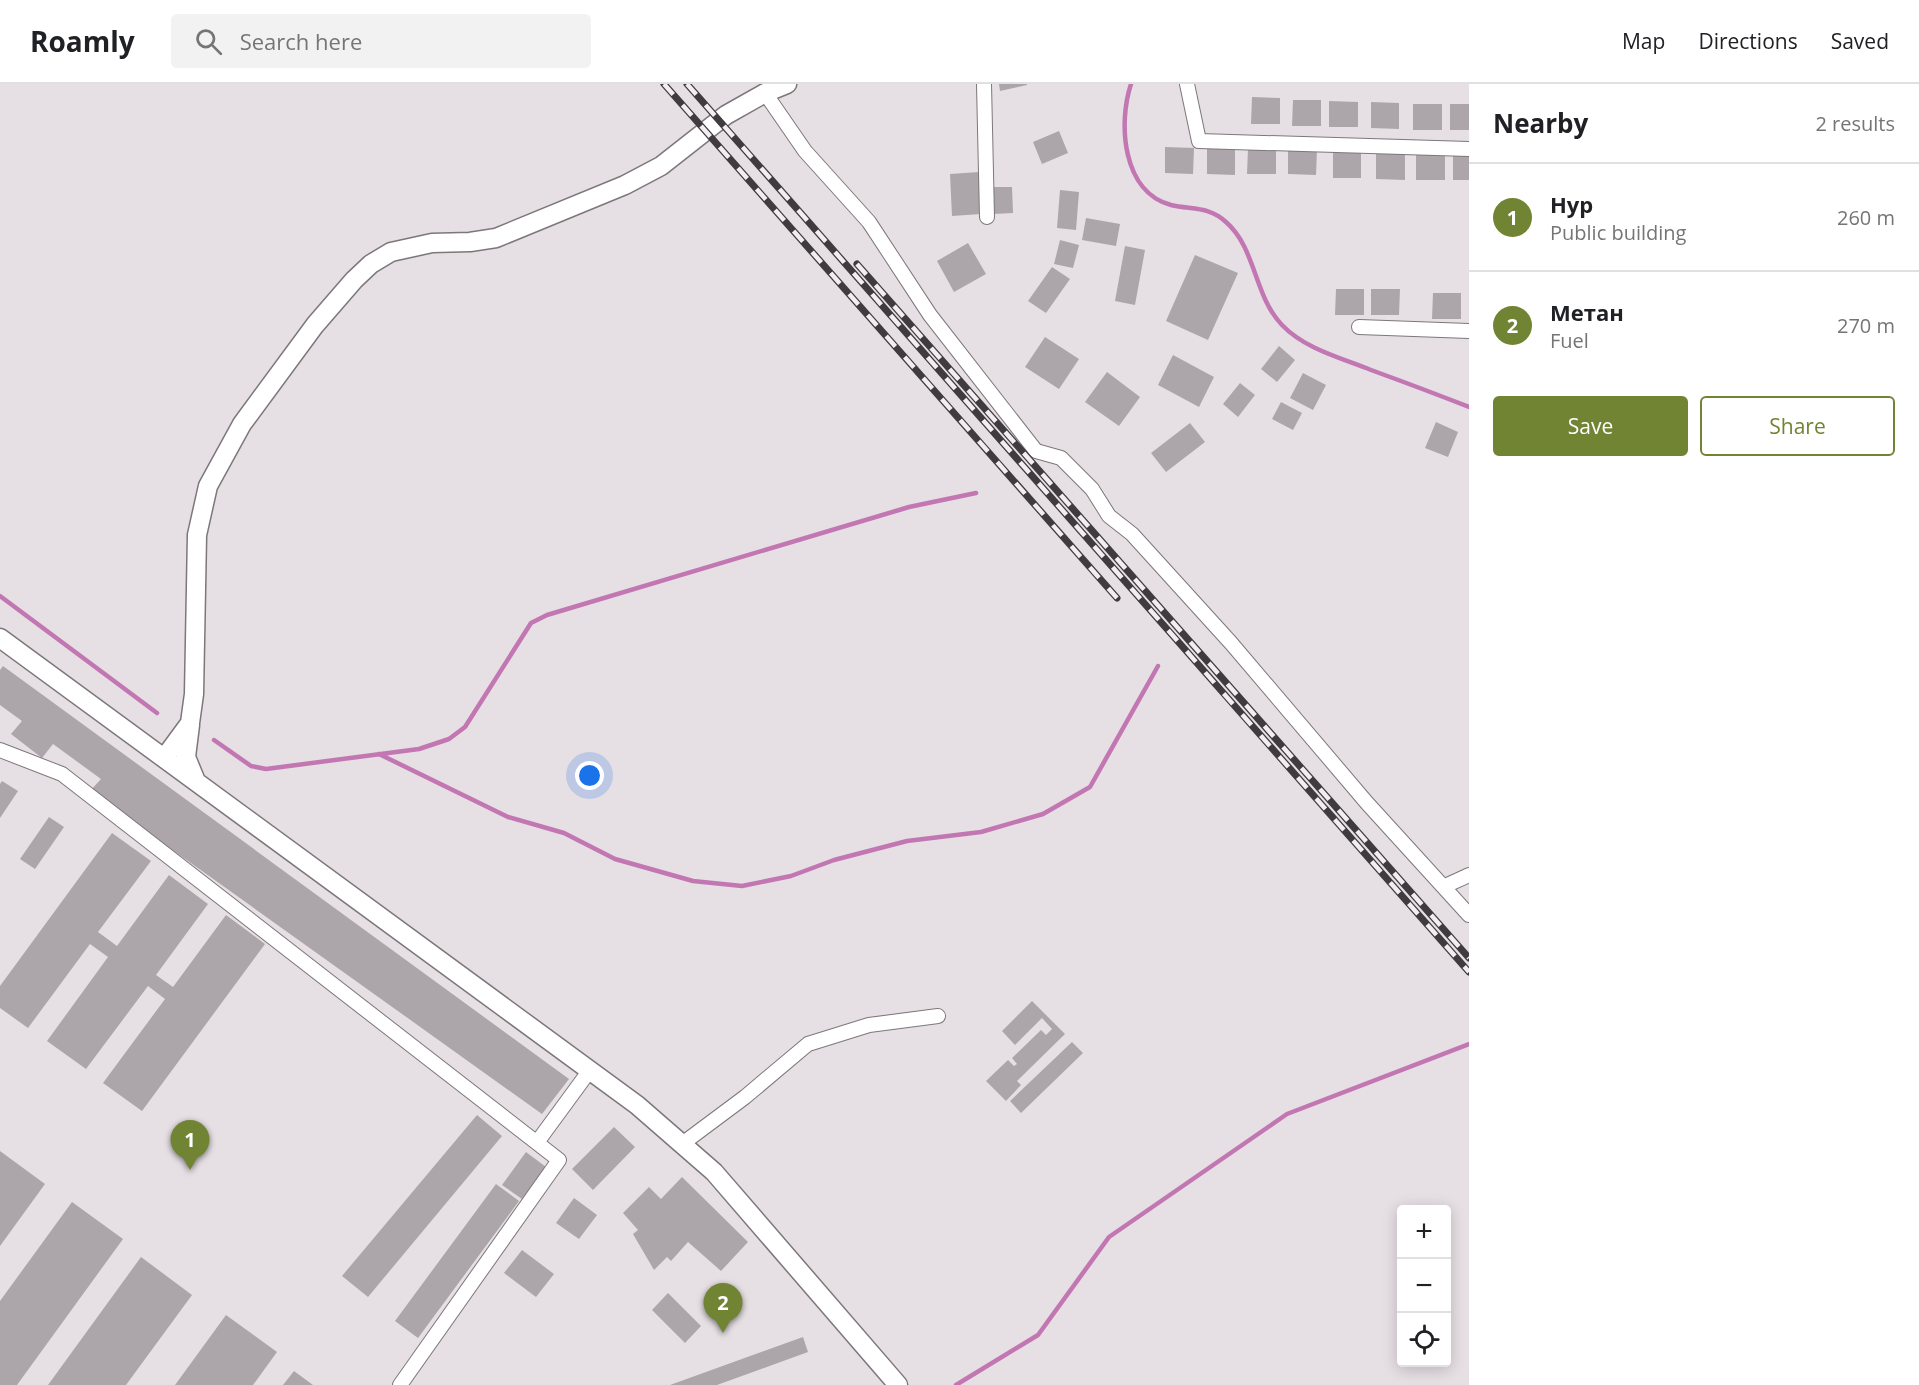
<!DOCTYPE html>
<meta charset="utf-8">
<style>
:root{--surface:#fff;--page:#f2f2f2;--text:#202124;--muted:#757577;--line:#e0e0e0;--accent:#708434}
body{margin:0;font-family:"Open Sans",sans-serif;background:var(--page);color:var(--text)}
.controls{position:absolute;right:18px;bottom:18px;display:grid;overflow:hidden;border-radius:6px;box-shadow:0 3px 15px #0003}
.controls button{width:54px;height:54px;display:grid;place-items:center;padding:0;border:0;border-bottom:2px solid var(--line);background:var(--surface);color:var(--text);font:30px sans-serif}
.you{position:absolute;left:590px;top:692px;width:21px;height:21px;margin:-15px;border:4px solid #fff;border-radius:50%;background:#1a73e8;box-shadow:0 0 0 9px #1a73e833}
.badge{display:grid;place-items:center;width:39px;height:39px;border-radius:50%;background:var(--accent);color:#fff;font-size:20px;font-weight:700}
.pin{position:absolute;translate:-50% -50px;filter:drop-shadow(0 2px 3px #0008)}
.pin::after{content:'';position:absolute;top:32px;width:21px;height:18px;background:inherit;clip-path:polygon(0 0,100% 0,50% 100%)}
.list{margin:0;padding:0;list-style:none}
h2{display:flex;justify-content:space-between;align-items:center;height:78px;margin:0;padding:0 24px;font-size:26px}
h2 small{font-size:20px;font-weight:400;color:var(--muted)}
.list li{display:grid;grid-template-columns:39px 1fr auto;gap:18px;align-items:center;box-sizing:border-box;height:108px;padding:0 24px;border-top:2px solid var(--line)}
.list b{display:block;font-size:22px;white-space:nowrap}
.list p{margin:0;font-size:20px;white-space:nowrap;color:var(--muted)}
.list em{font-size:20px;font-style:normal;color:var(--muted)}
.actions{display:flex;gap:12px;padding:18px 24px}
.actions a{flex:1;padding:14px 0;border:2px solid var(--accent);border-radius:6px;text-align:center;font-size:21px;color:var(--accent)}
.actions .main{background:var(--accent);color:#fff}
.icon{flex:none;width:33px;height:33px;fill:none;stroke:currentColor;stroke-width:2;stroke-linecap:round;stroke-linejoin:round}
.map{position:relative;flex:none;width:1469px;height:1301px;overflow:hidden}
header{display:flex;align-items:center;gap:36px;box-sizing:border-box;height:84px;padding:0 30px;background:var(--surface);border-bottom:2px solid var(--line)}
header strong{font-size:28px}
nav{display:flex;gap:33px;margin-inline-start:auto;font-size:21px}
.search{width:420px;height:54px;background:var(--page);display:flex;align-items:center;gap:15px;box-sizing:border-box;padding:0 21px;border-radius:6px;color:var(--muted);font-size:22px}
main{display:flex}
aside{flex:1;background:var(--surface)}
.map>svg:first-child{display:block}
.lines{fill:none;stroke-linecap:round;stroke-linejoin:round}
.stream{stroke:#c277b3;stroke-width:4.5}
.building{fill:#aca6aa}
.minor-casing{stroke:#7d777b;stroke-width:16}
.major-casing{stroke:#7d777b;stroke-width:21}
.minor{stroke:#fff;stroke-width:14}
.major{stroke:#fff;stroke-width:18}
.rail-casing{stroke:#3f3b3e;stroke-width:7}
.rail{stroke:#f3ecf1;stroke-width:4.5;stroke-dasharray:14;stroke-linecap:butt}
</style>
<header>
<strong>Roamly</strong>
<div class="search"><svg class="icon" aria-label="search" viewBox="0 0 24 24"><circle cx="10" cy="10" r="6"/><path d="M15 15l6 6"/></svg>Search here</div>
<nav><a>Map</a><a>Directions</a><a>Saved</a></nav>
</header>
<main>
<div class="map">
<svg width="1469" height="1301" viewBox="0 0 1469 1301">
<rect width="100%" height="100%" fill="#e6dfe4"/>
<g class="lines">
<!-- stream -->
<path class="stream" d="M 1131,0 C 1118,39 1122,108 1171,121 C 1192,126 1209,122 1226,138 C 1256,164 1254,212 1282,241 C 1305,265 1341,274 1371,286 C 1404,298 1436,310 1469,323
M 0,512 L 157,629
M 214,656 L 251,682 L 266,685 L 419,665 L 449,655 L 465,643 L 531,539 L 547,531 L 909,423 L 976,409
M 379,670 L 508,733 L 564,749 L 615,775 L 693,797 L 742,802 L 791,792 L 834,776 L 907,757 L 981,748 L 1043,730 L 1090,703 L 1158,582
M 956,1301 L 1038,1251 L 1109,1153 L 1287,1030 L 1469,960"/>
</g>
<!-- building -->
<path class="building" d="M 999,0 L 1027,0 L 1027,1 L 1000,7 Z
M 1252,13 L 1280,14 L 1280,40 L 1251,40 Z
M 1293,16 L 1321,16 L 1321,42 L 1292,42 Z
M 1329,17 L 1358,18 L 1358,43 L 1329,43 Z
M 1371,18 L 1399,19 L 1399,45 L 1371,44 Z
M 1413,20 L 1442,20 L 1442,46 L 1413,46 Z
M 1450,20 L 1469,20 L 1469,46 L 1450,46 Z
M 1059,47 L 1068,69 L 1042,80 L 1033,58 Z
M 1165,63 L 1194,64 L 1193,90 L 1165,89 Z
M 1207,64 L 1235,65 L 1235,91 L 1207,90 Z
M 1248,64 L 1276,64 L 1276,90 L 1247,90 Z
M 1288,65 L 1317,65 L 1316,91 L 1288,90 Z
M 1333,68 L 1361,68 L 1361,94 L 1333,94 Z
M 1376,69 L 1405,70 L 1405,96 L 1376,95 Z
M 1416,70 L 1445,70 L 1445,96 L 1416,96 Z
M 1453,70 L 1469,70 L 1469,96 L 1453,96 Z
M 979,88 L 981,130 L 952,132 L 950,90 Z
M 992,103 L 1012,103 L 1013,129 L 993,130 Z
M 1060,106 L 1079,108 L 1076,146 L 1057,144 Z
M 1086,134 L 1120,140 L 1116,162 L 1082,156 Z
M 1060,156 L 1079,161 L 1073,184 L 1054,180 Z
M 968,159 L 986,190 L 954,208 L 937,177 Z
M 1125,162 L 1145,166 L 1135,221 L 1115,217 Z
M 1195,171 L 1238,189 L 1208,256 L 1166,237 Z
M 1052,183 L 1070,195 L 1046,229 L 1028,217 Z
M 1336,205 L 1364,205 L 1364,231 L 1335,231 Z
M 1371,205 L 1400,205 L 1399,231 L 1371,231 Z
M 1433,209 L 1461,209 L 1461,235 L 1432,235 Z
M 1045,253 L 1079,275 L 1059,305 L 1025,283 Z
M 1279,262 L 1295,276 L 1277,298 L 1261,285 Z
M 1173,271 L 1214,293 L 1199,323 L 1158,301 Z
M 1107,288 L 1140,313 L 1119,342 L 1085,318 Z
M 1303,289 L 1326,301 L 1313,326 L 1290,314 Z
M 1240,299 L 1255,311 L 1238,333 L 1223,320 Z
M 1281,318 L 1302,329 L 1293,346 L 1272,335 Z
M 1436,338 L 1458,348 L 1448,373 L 1425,364 Z
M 1190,339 L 1205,358 L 1166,388 L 1151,369 Z
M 3,582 L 569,995 L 542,1030 L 90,707 L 101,695 L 53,660 L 42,674 L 11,650 L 22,637 L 0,621 L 0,586 Z
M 2,697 L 18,707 L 0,734 L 0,700 Z
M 49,733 L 64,743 L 35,785 L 20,775 Z
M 112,749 L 151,777 L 98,848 L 117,862 L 169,791 L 208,820 L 156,891 L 173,903 L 226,831 L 265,860 L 142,1027 L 103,999 L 165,915 L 148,902 L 86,985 L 47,957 L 108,873 L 90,860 L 28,944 L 0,924 L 0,902 Z
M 1032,917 L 1065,950 L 1017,997 L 1021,1001 L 1006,1017 L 986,997 L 1008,976 L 1014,982 L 1017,980 L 1012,974 L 1041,946 L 1046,951 L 1052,945 L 1042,934 L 1015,961 L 1002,947 Z
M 1072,958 L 1083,969 L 1021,1029 L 1010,1017 Z
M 477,1031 L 502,1052 L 368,1213 L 342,1192 Z
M 614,1043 L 635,1063 L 593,1106 L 572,1085 Z
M 0,1067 L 45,1100 L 0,1162 Z
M 526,1068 L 546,1083 L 522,1115 L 502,1101 Z
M 682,1093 L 748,1158 L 721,1187 L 688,1158 L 671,1177 L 667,1173 L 654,1186 L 633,1150 L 638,1146 L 623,1129 L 649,1103 L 661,1115 Z
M 496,1100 L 519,1117 L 418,1254 L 395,1237 Z
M 574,1114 L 597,1131 L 579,1155 L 556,1139 Z
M 72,1118 L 123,1155 L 17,1301 L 0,1301 L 0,1217 Z
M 522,1166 L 554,1190 L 536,1213 L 504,1189 Z
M 141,1173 L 192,1211 L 126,1301 L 48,1301 Z
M 668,1209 L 701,1242 L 685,1259 L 652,1226 Z
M 226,1231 L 277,1268 L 253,1301 L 175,1301 Z
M 803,1253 L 808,1268 L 717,1301 L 670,1301 Z
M 294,1287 L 313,1301 L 283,1301 Z"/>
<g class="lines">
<!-- minor casing -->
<g class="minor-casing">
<path id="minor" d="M 984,0 L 987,133
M 1187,0 L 1199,57 L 1469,65
M 765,9 L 805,67 L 869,138 L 930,231 L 1036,367 L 1061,374 L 1092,405 L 1109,432 L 1132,450 L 1231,559 L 1367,719 L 1469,831
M 1359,243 L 1469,247
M 0,666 L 62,690 L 559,1076 L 400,1301
M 1445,802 L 1469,791
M 538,1057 L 590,986
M 682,1060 L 745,1013 L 808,960 L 869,941 L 938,932"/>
</g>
<!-- major casing -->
<g class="major-casing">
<path id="major" d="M 0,554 L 637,1021 L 714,1088 L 898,1301
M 190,641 L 186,673 L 195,695
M 165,673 L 190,639 L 194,610 L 197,451 L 208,402 L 242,340 L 315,241 L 354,196 L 371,180 L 391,168 L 432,159 L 470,158 L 496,154 L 625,101 L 661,82 L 726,31 L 765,9 L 787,0"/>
</g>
<!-- minor -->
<use href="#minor" class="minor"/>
<!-- major -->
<use href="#major" class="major"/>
<!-- rail casing -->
<g class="rail-casing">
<path id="rail" d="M 664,0 L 1117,514
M 687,0 L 1469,888
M 857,180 L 1469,874"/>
</g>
<!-- rail -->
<use href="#rail" class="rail"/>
</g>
</svg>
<div class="controls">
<button>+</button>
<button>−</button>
<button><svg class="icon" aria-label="locate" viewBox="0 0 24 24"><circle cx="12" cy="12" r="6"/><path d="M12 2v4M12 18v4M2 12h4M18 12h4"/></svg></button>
</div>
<div class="you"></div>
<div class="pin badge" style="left:190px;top:1086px">1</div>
<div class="pin badge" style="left:723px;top:1249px">2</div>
</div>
<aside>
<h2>Nearby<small>2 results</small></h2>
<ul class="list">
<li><span class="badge">1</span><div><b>Нур</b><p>Public building</p></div><em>260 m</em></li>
<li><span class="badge">2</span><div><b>Метан</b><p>Fuel</p></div><em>270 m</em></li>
</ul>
<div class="actions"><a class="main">Save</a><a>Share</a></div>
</aside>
</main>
